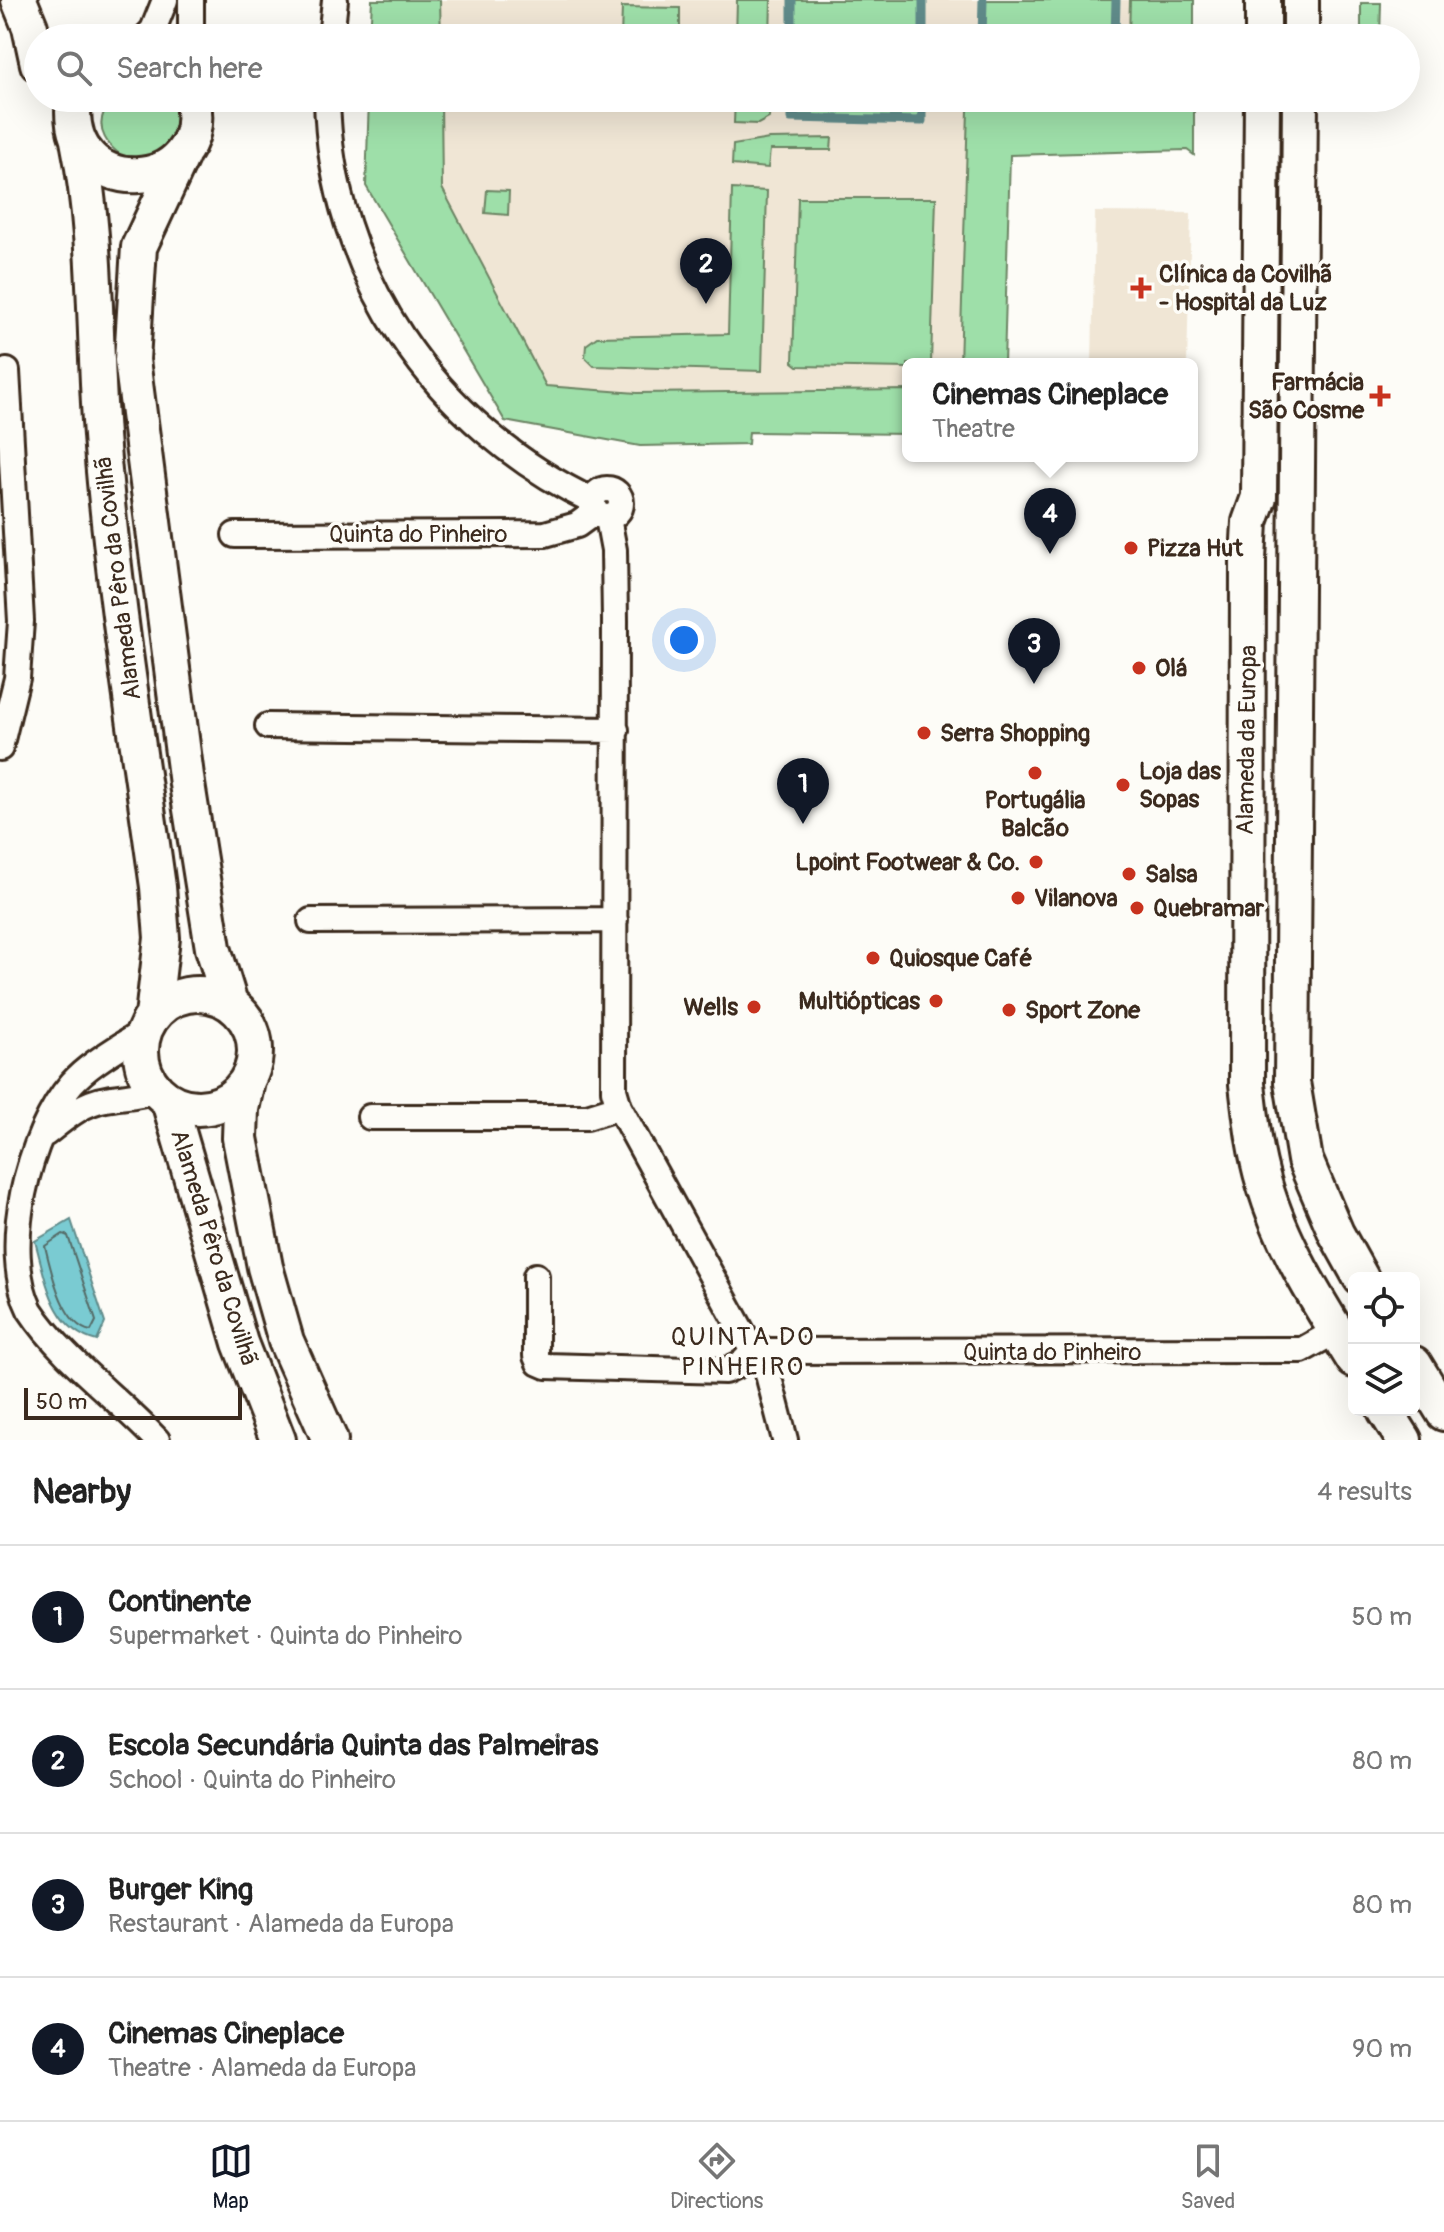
<!DOCTYPE html>
<meta charset="utf-8">
<style>
:root{--surface:#fff;--page:#f6f6f6;--text:#222;--muted:#767676;--line:#e0e0e0;--accent:#111827}
body{margin:0;font-family:Pangolin,sans-serif;background:var(--page);color:var(--text)}
.controls{position:absolute;right:24px;bottom:24px;display:grid;overflow:hidden;border-radius:12px;box-shadow:0 8px 32px #0002}
.controls button{width:72px;height:72px;display:grid;place-items:center;padding:0;border:0;border-bottom:2px solid var(--line);background:var(--surface);color:var(--text);font:40px sans-serif}
.scale{position:absolute;left:24px;bottom:20px;width:218px;box-sizing:border-box;padding-left:8px;border:4px solid #3b2a1e;border-top:0;font-size:22px;line-height:28px;white-space:nowrap;color:#3b2a1e;-webkit-text-stroke:6px #fdfcf7;paint-order:stroke}
.you{position:absolute;left:684px;top:640px;width:28px;height:28px;margin:-20px;border:6px solid #fff;border-radius:50%;background:#1a73e8;box-shadow:0 0 0 12px #1a73e833}
.badge{display:grid;place-items:center;width:52px;height:52px;border-radius:50%;background:var(--accent);color:#fff;font-size:26px;font-weight:700}
.pin{position:absolute;translate:-50% -66px;filter:drop-shadow(0 2px 4px #0008)}
.pin::after{content:'';position:absolute;top:42px;width:28px;height:24px;background:inherit;clip-path:polygon(0 0,100% 0,50% 100%)}
.popup{position:absolute;left:902px;top:358px;width:296px;height:104px;box-sizing:border-box;display:grid;place-content:center;border-radius:12px;background:var(--surface);filter:drop-shadow(0 2px 6px #0005);font-size:26px;white-space:nowrap;color:var(--muted)}
.popup b{font-size:30px;color:var(--text)}
.popup::after{content:'';position:absolute;left:50%;top:100%;margin-left:-16px;border:16px solid transparent;border-top-color:var(--surface)}
.list{margin:0;padding:0;list-style:none}
h2{display:flex;justify-content:space-between;align-items:center;height:104px;margin:0;padding:0 32px;font-size:34px}
h2 small{font-size:26px;font-weight:400;color:var(--muted)}
.list li{display:grid;grid-template-columns:52px 1fr auto;gap:24px;align-items:center;box-sizing:border-box;height:144px;padding:0 32px;border-top:2px solid var(--line)}
.list b{display:block;font-size:30px;white-space:nowrap}
.list p{margin:0;font-size:26px;white-space:nowrap;color:var(--muted)}
.list em{font-size:26px;font-style:normal;color:var(--muted)}
.icon{flex:none;width:44px;height:44px;fill:none;stroke:currentColor;stroke-width:2;stroke-linecap:round;stroke-linejoin:round}
.map{position:relative;flex:none;width:1444px;height:1440px;overflow:hidden}
.search{position:absolute;background:var(--surface);box-shadow:0 8px 32px #0002;left:24px;right:24px;top:24px;height:88px;display:flex;align-items:center;gap:20px;box-sizing:border-box;padding:0 28px;border-radius:44px;color:var(--muted);font-size:30px}
.sheet{height:680px;background:var(--surface)}
nav{display:flex;justify-content:space-around;align-items:center;box-sizing:border-box;height:112px;border-top:2px solid var(--line);background:var(--surface);font-size:22px;color:var(--muted)}
nav a{display:grid;justify-items:center;gap:4px}
nav .on{color:var(--accent)}
.map>svg:first-child{display:block}
.built{fill:#f0e6d5}
.green{fill:#9edfa9;stroke:#6c8464;stroke-width:2}
.water{fill:#7acbd2;stroke:#618b8a;stroke-width:2}
.lines{fill:none;stroke-linecap:round;stroke-linejoin:round}
.shore{stroke:#546a66;stroke-width:2}
.stream{stroke:#618b8a;stroke-width:9}
.minor-casing{stroke:#3b2a1e;stroke-width:30}
.secondary-casing{stroke:#3b2a1e;stroke-width:40}
.minor{stroke:#fdfcf7;stroke-width:24}
.secondary{stroke:#fdfcf7;stroke-width:34}
.poi-dot{fill:#c8321e;stroke:#fdfcf7;stroke-width:3}
.labels{text-anchor:middle;dominant-baseline:central;stroke-width:7;stroke-linejoin:round;paint-order:stroke}
.poi-label{font-size:24px;font-weight:bold;fill:#3b2a1e;stroke:#fdfcf7;text-anchor:start}
.street-label{font-size:24px;fill:#3b2a1e;stroke:#fdfcf7}
.neighbourhood-label{font-size:26px;letter-spacing:2px;fill:#3b2a1e;stroke:#fdfcf7}
</style>
<div class="map">
<svg width="1444" height="1440" viewBox="0 0 1444 1440">
<rect width="100%" height="100%" fill="#fdfcf7"/>
<filter id="ink" filterUnits="userSpaceOnUse"><feTurbulence type="fractalNoise" baseFrequency=".0125" numOctaves="2"/><feDisplacementMap in="SourceGraphic" scale="16" xChannelSelector="R" yChannelSelector="G"/><feConvolveMatrix kernelMatrix="1 2 1 2 8 2 1 2 1" color-interpolation-filters="sRGB"/></filter>
<g filter="url(#ink)">
<!-- built -->
<path class="built" d="M 372,0 L 1165,0 L 1164,38 L 370,38 Z
M 369,98 L 1162,98 L 979,115 L 976,364 L 908,364 L 908,434 L 749,432 L 748,444 L 640,446 L 505,421 L 366,186 Z
M 1095,212 L 1191,213 L 1187,364 L 1092,364 Z"/>
<!-- green -->
<path class="green" d="M 372,0 L 440,0 L 441,38 L 370,38 Z
M 737,0 L 771,0 L 770,38 L 736,38 Z
M 792,0 L 923,0 L 923,38 L 792,38 Z
M 983,0 L 1116,0 L 1115,38 L 982,38 Z
M 1130,0 L 1194,0 L 1194,38 L 1129,38 Z
M 1361,3 L 1381,3 L 1380,38 L 1361,38 Z
M 622,7 L 680,8 L 680,38 L 621,38 Z
M 113,98 L 172,98 L 177,105 L 178,142 L 137,164 C 109,151 87,128 113,98 Z
M 369,98 L 441,98 L 442,188 L 546,386 L 637,393 L 908,390 L 908,434 L 749,432 L 748,444 L 640,446 L 505,421 L 366,186 Z
M 735,98 L 770,98 L 769,118 L 758,124 L 734,123 Z
M 791,98 L 922,98 L 922,121 L 791,118 Z
M 1126,98 L 1194,98 L 1194,155 L 1187,150 L 1010,155 L 1004,364 L 960,364 L 968,110 L 979,103 Z
M 832,138 L 831,150 L 770,150 L 768,168 L 732,165 L 733,145 L 769,139 Z
M 732,189 L 767,191 L 762,371 L 594,366 L 585,357 L 586,345 L 597,337 L 728,334 Z
M 487,190 L 509,191 L 508,215 L 485,213 Z
M 798,198 L 936,198 L 931,363 L 908,364 L 908,368 L 798,366 L 793,362 Z"/>
<!-- water -->
<path class="water" d="M 71,1220 L 105,1323 L 97,1341 C 52,1330 46,1280 35,1241 Z"/>
<g class="lines">
<!-- shore -->
<path class="shore" d="M 63,1234 L 68,1236 L 96,1321 L 91,1331 C 62,1326 51,1270 45,1246 Z"/>
<!-- stream -->
<path class="stream" d="M 792,38 L 792,0
M 923,38 L 923,0
M 982,38 L 983,0
M 1115,38 L 1116,0
M 791,98 L 791,118 L 922,121 L 922,98"/>
<!-- minor casing -->
<g class="minor-casing">
<path id="minor" d="M 145,38 L 153,30 L 165,0
M 191,38 L 191,0
M 331,38 L 335,0
M 327,98 C 330,273 436,427 593,501
M593 503a14 14 0 1 1 28 0a14 14 0 1 1-28 0Z
M 608,518 L 614,550 L 615,621 L 614,1090 L 619,1107 L 750,1346 L 769,1351 L 1302,1350 L 1336,1331
M 235,535 L 545,534 L 577,525 L 595,512
M 268,726 L 616,730
M 0,748 L 17,678 L 21,621 L 7,371
M 311,921 L 615,920
M 145,1030 C 122,1046 91,1062 72,1083 C 28,1133 0,1250 30,1310 C 63,1360 116,1396 157,1440
M 370,1117 L 587,1117 L 619,1107
M 45,1134 C 63,1120 81,1103 106,1099 C 123,1096 138,1096 156,1090
M 536,1276 L 536,1356 L 539,1363 L 546,1366 L 725,1371 L 742,1363 L 755,1350
M 762,1351 L 785,1440"/>
</g>
<!-- secondary casing -->
<g class="secondary-casing">
<path id="secondary" d="M 19,0 L 30,27 L 38,64
M 1263,38 L 1263,0
M 1301,38 L 1301,0
M 74,98 C 60,206 215,196 192,98
M 1262,98 L 1259,497 L 1250,522 L 1248,559 L 1247,1084 C 1251,1117 1254,1150 1264,1183 C 1282,1246 1320,1305 1354,1360
M 1300,98 L 1292,1082 L 1305,1160 L 1336,1233 L 1361,1278
M 78,140 C 99,242 93,345 102,448 C 114,595 138,742 158,887 L 162,938 L 153,1016
M 182,155 L 139,247 L 132,360 L 187,784 L 213,948 L 230,1003
M141 1051a57 57 0 1 1 114 0a57 57 0 1 1-114 0Z
M 247,1081 L 241,1109 L 240,1138 L 265,1267 L 286,1341 L 330,1440
M 169,1101 L 240,1343 L 278,1440
M 1414,1364 L 1444,1413
M 1385,1410 L 1404,1440"/>
</g>
<!-- minor -->
<use href="#minor" class="minor"/>
<!-- secondary -->
<use href="#secondary" class="secondary"/>
</g>
</g>
<!-- markers -->
<g class="poi-dot">
<path d="M1137 276h8v8h8v8h-8v8h-8v-8h-8v-8h8z"/>
<path d="M1376 384h8v8h8v8h-8v8h-8v-8h-8v-8h8z"/>
<circle cx="1131" cy="548" r="8"/>
<circle cx="1139" cy="668" r="8"/>
<circle cx="924" cy="733" r="8"/>
<circle cx="1035" cy="773" r="8"/>
<circle cx="1123" cy="785" r="8"/>
<circle cx="1036" cy="862" r="8"/>
<circle cx="1129" cy="874" r="8"/>
<circle cx="1018" cy="898" r="8"/>
<circle cx="1137" cy="908" r="8"/>
<circle cx="873" cy="958" r="8"/>
<circle cx="936" cy="1001" r="8"/>
<circle cx="754" cy="1007" r="8"/>
<circle cx="1009" cy="1010" r="8"/>
</g>
<g class="labels">
<!-- poi labels -->
<g class="poi-label">
<text x="1159" y="274">Clínica da Covilhã<tspan x="1159" dy="28">- Hospital da Luz</tspan></text>
<text x="1364" y="382" text-anchor="end">Farmácia<tspan x="1364" dy="28">São Cosme</tspan></text>
<text x="1147" y="548">Pizza Hut</text>
<text x="1155" y="668">Olá</text>
<text x="940" y="733">Serra Shopping</text>
<text x="1139" y="771">Loja das<tspan x="1139" dy="28">Sopas</tspan></text>
<text x="1035" y="800" text-anchor="middle">Portugália<tspan x="1035" dy="28">Balcão</tspan></text>
<text x="1020" y="862" text-anchor="end">Lpoint Footwear &amp; Co.</text>
<text x="1145" y="874">Salsa</text>
<text x="1034" y="898">Vilanova</text>
<text x="1153" y="908">Quebramar</text>
<text x="889" y="958">Quiosque Café</text>
<text x="920" y="1001" text-anchor="end">Multiópticas</text>
<text x="738" y="1007" text-anchor="end">Wells</text>
<text x="1025" y="1010">Sport Zone</text>
</g>
<!-- street labels -->
<g class="street-label">
<text x="418" y="534">Quinta do Pinheiro</text>
<text transform="translate(118 578) rotate(-97)">Alameda Pêro da Covilhã</text>
<text transform="translate(1247 740) rotate(-89)">Alameda da Europa</text>
<text transform="translate(214 1248) rotate(73)">Alameda Pêro da Covilhã</text>
<text x="1052" y="1352">Quinta do Pinheiro</text>
</g>
<!-- neighbourhood labels -->
<g class="neighbourhood-label">
<text x="743" y="1337">QUINTA DO<tspan x="743" dy="30">PINHEIRO</tspan></text>
</g>
</g>
</svg>
<div class="controls">
<button><svg class="icon" aria-label="locate" viewBox="0 0 24 24"><circle cx="12" cy="12" r="6"/><path d="M12 2v4M12 18v4M2 12h4M18 12h4"/></svg></button>
<button><svg class="icon" aria-label="layers" viewBox="0 0 24 24"><path d="M12 4l9 5-9 5-9-5zM3 14l9 5 9-5"/></svg></button>
</div>
<div class="scale">50 m</div>
<div class="you"></div>
<div class="pin badge" style="left:803px;top:824px">1</div>
<div class="pin badge" style="left:706px;top:304px">2</div>
<div class="pin badge" style="left:1034px;top:684px">3</div>
<div class="pin badge" style="left:1050px;top:554px">4</div>
<div class="popup"><b>Cinemas Cineplace</b>Theatre</div>
<div class="search"><svg class="icon" aria-label="search" viewBox="0 0 24 24"><circle cx="10" cy="10" r="6"/><path d="M15 15l6 6"/></svg>Search here</div>
</div>
<section class="sheet">
<h2>Nearby<small>4 results</small></h2>
<ul class="list">
<li><span class="badge">1</span><div><b>Continente</b><p>Supermarket · Quinta do Pinheiro</p></div><em>50 m</em></li>
<li><span class="badge">2</span><div><b>Escola Secundária Quinta das Palmeiras</b><p>School · Quinta do Pinheiro</p></div><em>80 m</em></li>
<li><span class="badge">3</span><div><b>Burger King</b><p>Restaurant · Alameda da Europa</p></div><em>80 m</em></li>
<li><span class="badge">4</span><div><b>Cinemas Cineplace</b><p>Theatre · Alameda da Europa</p></div><em>90 m</em></li>
</ul>
</section>
<nav>
<a class="on"><svg class="icon" aria-label="map" viewBox="0 0 24 24"><path d="M3 6l6-2 6 2 6-2v14l-6 2-6-2-6 2zM9 4v14M15 6v14"/></svg>Map</a>
<a><svg class="icon" aria-label="directions" viewBox="0 0 24 24"><path d="M12 3l9 9-9 9-9-9zM9 14v-3h6M13 9l2 2-2 2"/></svg>Directions</a>
<a><svg class="icon" aria-label="saved" viewBox="0 0 24 24"><path d="M7 4h10v16l-5-4-5 4z"/></svg>Saved</a>
</nav>
